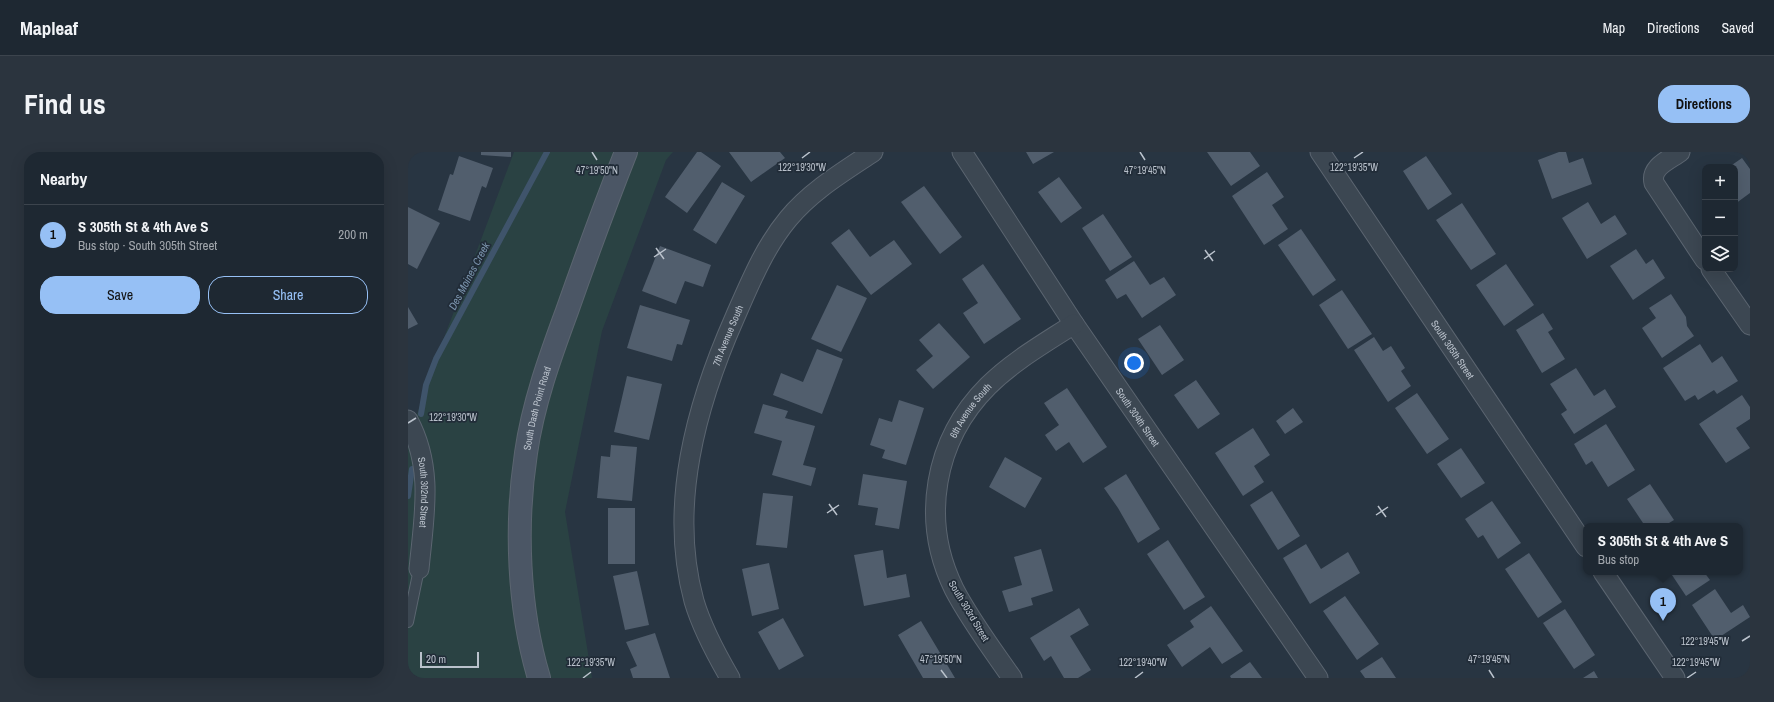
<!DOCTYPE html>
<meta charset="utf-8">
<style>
:root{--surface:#1e2832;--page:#2b343e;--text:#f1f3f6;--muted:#a1a6ac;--line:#3c444d;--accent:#96c0f5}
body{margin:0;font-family:"Archivo Narrow",sans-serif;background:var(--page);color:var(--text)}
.controls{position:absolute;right:12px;top:12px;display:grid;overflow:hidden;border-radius:8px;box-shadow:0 4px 16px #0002}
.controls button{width:36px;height:36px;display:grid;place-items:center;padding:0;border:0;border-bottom:1px solid var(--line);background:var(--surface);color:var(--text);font:20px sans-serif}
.scale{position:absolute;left:12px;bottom:10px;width:59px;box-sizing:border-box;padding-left:4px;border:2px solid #bac2cc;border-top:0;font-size:11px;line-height:14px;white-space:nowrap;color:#bac2cc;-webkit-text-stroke:3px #212c38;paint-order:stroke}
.you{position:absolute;left:726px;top:211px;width:14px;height:14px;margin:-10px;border:3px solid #fff;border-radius:50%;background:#1a73e8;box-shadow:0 0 0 6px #1a73e833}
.badge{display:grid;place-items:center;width:26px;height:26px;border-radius:50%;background:var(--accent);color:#111;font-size:13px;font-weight:700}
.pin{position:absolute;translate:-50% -33px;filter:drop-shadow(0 1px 2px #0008)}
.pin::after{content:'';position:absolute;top:21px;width:14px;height:12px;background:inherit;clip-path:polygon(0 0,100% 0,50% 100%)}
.popup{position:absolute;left:1175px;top:371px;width:160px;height:52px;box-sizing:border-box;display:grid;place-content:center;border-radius:8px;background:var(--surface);filter:drop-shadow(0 1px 3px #0005);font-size:13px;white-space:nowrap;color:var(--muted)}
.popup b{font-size:15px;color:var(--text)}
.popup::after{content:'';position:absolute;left:50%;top:100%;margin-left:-8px;border:8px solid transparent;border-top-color:var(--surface)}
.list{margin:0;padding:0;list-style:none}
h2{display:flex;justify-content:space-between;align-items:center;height:52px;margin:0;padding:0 16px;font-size:17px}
h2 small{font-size:13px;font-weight:400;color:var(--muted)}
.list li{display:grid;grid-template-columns:26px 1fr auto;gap:12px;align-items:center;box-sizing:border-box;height:60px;padding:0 16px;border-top:1px solid var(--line)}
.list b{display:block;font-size:15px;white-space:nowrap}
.list p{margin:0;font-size:13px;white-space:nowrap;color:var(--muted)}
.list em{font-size:13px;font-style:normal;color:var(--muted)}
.actions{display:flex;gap:8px;padding:12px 16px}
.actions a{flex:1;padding:9px 0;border:1px solid var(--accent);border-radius:16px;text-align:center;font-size:14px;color:var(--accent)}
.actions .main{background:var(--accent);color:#111}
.icon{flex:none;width:22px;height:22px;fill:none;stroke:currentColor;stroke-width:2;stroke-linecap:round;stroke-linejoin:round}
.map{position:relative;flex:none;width:1342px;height:526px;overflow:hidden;border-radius:16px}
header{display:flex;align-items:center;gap:24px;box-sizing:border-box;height:56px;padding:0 20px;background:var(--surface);border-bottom:1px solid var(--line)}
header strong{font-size:19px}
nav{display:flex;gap:22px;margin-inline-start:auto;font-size:14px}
.intro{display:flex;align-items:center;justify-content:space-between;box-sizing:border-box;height:96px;padding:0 24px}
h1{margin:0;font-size:28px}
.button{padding:10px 18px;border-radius:16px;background:var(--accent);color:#111;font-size:14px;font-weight:700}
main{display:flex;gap:24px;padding:0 24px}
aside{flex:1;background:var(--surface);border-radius:16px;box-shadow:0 4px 16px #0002}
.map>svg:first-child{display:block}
.green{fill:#2a4243}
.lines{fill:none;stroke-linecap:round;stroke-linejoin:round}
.stream{stroke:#3f546b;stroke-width:6}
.building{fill:#515e6d}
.service-casing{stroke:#5b6570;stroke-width:12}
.minor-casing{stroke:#5b6570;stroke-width:21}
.secondary-casing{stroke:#5b6570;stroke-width:24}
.service{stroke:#3c4752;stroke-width:10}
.minor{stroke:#3c4752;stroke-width:19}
.secondary{stroke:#4b5665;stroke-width:22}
.ticks{fill:none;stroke:#bac2cc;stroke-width:1.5}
.labels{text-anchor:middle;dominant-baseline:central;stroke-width:3.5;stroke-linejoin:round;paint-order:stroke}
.street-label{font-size:10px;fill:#bac2cc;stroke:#212c38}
.water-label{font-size:11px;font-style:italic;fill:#7b94ad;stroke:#212c38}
.ticks-label{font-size:10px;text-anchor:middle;fill:#bac2cc;stroke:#212c38;stroke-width:3.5;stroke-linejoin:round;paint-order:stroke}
</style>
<header>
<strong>Mapleaf</strong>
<nav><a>Map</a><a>Directions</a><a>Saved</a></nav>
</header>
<div class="intro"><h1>Find us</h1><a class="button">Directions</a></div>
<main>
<aside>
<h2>Nearby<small></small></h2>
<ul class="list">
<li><span class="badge">1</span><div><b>S 305th St &amp; 4th Ave S</b><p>Bus stop · South 305th Street</p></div><em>200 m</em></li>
</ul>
<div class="actions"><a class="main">Save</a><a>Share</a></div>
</aside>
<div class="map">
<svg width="1342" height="526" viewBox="0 0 1342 526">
<rect width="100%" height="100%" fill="#283542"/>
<!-- green -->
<path class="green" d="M 106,0 L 265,0 L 258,8 L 194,179 L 157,360 L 184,526 L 0,526 L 0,288 L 28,207 Z"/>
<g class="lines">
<!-- stream -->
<path class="stream" d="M 13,262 L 18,233 L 28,207 L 139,0
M 0,344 L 4,317"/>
</g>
<!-- building -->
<path class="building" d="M 73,0 L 103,0 L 103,5 L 73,3 Z
M 289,0 L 293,0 L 313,14 L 279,61 L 257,45 Z
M 321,0 L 372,0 L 377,6 L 343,30 Z
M 618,0 L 646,0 L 625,12 Z
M 799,0 L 842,0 L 852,14 L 823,34 Z
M 1151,0 L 1158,0 L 1161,11 L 1175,6 L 1184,32 L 1144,47 L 1130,8 Z
M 51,4 L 85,16 L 78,36 L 74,34 L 62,69 L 30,58 L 42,22 L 45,23 Z
M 1018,4 L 1044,42 L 1020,58 L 995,19 Z
M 1334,6 L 1342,17 L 1342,41 L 1327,52 L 1327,15 L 1321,15 Z
M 859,20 L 876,45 L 864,53 L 880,77 L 856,93 L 824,44 Z
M 651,25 L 674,56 L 653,71 L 630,40 Z
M 314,30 L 337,44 L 308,92 L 285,78 Z
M 516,34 L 554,85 L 532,102 L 493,50 Z
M 1180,50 L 1193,72 L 1207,63 L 1219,82 L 1179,107 L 1154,66 Z
M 1054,51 L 1088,102 L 1063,118 L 1028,68 Z
M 0,55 L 32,71 L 9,117 L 0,112 Z
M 695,62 L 724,105 L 702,119 L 674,76 Z
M 441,77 L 462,105 L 486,88 L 504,112 L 463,143 L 423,91 Z
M 893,77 L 928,128 L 905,144 L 870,93 Z
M 252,94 L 303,113 L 295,135 L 277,129 L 268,152 L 234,139 Z
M 1228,97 L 1238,112 L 1245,107 L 1257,126 L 1225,148 L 1202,114 Z
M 726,109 L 742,133 L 756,125 L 768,143 L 734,166 L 718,142 L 709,147 L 697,128 Z
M 575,112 L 613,167 L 576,192 L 555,161 L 570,151 L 554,127 Z
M 1098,112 L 1126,153 L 1096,174 L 1068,133 Z
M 429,133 L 459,146 L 433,200 L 403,187 Z
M 934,138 L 964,182 L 940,197 L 911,153 Z
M 1263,142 L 1278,165 L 1279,174 L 1286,184 L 1254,206 L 1234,176 L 1248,166 L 1241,156 Z
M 232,153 L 282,168 L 274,193 L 269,192 L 264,209 L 219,196 Z
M 0,155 L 10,172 L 0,177 Z
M 1135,161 L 1145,177 L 1140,180 L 1157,207 L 1134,221 L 1108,178 Z
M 531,171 L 562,205 L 525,237 L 508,218 L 525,204 L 511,188 Z
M 752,173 L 776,208 L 754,223 L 730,187 Z
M 966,185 L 975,199 L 983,194 L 997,216 L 993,219 L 1003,234 L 980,250 L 946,198 Z
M 1292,192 L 1304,211 L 1314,204 L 1330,229 L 1309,242 L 1306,238 L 1290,248 L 1287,243 L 1277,249 L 1255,216 Z
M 409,197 L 435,207 L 414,262 L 365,243 L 373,221 L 395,230 Z
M 1168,216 L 1186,244 L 1197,237 L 1208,255 L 1166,282 L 1153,262 L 1159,258 L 1142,232 Z
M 219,224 L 254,232 L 241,288 L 206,280 Z
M 788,228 L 812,262 L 790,277 L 766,243 Z
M 659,236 L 699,295 L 675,311 L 661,290 L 648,299 L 637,283 L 651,273 L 636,251 Z
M 1009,241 L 1041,287 L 1019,302 L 987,256 Z
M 1334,243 L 1342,255 L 1342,267 L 1328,276 L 1342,296 L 1318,311 L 1291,272 Z
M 491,248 L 516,256 L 498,313 L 474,306 L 477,298 L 462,293 L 471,266 L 484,270 Z
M 355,252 L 380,259 L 377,266 L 407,274 L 395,313 L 408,316 L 403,334 L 364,323 L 374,289 L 346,281 Z
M 885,256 L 895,270 L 877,282 L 868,269 Z
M 1198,272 L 1227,318 L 1200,335 L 1184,309 L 1178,313 L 1166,292 Z
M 845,276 L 862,303 L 846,314 L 856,330 L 835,344 L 807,301 Z
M 203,293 L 229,295 L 224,349 L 189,346 L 193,304 L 202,305 Z
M 1053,296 L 1077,331 L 1053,346 L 1029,312 Z
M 597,305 L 634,326 L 617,356 L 581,335 Z
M 455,322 L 499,329 L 491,377 L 467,373 L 470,356 L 450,353 Z
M 718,322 L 752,377 L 730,391 L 710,356 L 696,336 Z
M 1242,332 L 1266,368 L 1256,374 L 1237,374 L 1219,347 Z
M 864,339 L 892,384 L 870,398 L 842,353 Z
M 355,341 L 385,344 L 379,396 L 348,393 Z
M 1084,349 L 1113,391 L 1090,407 L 1075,383 L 1070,386 L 1057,367 Z
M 200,356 L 227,356 L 227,412 L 200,412 Z
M 760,388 L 797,445 L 776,458 L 739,402 Z
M 898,392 L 913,417 L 940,400 L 952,421 L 902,452 L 875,406 Z
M 633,397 L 645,439 L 623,446 L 625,453 L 601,460 L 594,439 L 614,433 L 606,405 Z
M 475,398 L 479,426 L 498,422 L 502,445 L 456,454 L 446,403 Z
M 1121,401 L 1154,450 L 1130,466 L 1097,417 Z
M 361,411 L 371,457 L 344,464 L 334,417 Z
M 229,419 L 241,473 L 217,478 L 205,424 Z
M 1262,420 L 1296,420 L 1302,428 L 1278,444 Z
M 1307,437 L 1323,461 L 1335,453 L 1342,465 L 1307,488 L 1284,453 Z
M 937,444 L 971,492 L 949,508 L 915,459 Z
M 803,454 L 835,499 L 814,512 L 802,495 L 774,515 L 759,493 L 786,475 L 782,469 Z
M 671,456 L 681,473 L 662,484 L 683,518 L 670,526 L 656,526 L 643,504 L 636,509 L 622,486 Z
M 1157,457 L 1187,503 L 1166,517 L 1135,471 Z
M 375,466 L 396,504 L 371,518 L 350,480 Z
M 513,469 L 547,526 L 515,526 L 490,483 Z
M 247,481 L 262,526 L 225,526 L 222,517 L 229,514 L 218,490 Z
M 974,505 L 988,526 L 957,526 L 952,519 Z
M 842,510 L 854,526 L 823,526 L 822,524 Z
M 1186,519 L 1190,526 L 1175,526 Z"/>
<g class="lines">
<!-- service casing -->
<g class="service-casing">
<path id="service" d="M 0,470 L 11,417"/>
</g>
<!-- minor casing -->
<g class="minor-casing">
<g id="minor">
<path id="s1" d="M 554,0 L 666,172 L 910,526"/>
<path id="s2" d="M 912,0 L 1178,395"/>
<path d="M 1272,0 C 1261,8 1242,15 1246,31 L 1297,108"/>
<path d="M 1303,117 L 1342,173"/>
<path id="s3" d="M 0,268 C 26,316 16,364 11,417"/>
<path d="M 1195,420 L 1267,526"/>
<path id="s4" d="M 322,526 C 308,502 294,476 286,449 C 260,354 288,253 327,165 C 342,131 356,96 380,67 C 403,39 435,20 465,0"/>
<path id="s5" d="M 604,526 C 584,497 562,468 546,437 C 512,368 526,288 580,234 C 605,209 637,191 666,172"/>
</g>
</g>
<!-- secondary casing -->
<g class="secondary-casing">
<g id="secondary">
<path id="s6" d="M 131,526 C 110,456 107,373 118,301 C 125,252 142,205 159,159 C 178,105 197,53 218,0"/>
</g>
</g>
<!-- service -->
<use href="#service" class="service"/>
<!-- minor -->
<use href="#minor" class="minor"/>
<!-- secondary -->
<use href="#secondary" class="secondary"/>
</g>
<!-- ticks -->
<path class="ticks" d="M 184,0 L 189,8M 732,0 L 737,8M 394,6 L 402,0M 946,6 L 955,0M 248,96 L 256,107M 797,98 L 805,109M 246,105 L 258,97M 796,107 L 807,99M 0,271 L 8,266M 421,352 L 429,363M 970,354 L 978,365M 419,361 L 431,353M 968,363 L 980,355M 1334,489 L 1342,484M 533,518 L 539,526M 1081,518 L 1086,526M 175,526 L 183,520M 727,526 L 735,520M 1279,526 L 1288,520"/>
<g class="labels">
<!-- street labels -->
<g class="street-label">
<text stroke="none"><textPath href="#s4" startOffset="358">7th Avenue South</textPath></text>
<text stroke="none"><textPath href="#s2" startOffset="238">South 305th Street</textPath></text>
<text stroke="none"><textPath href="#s6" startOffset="273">South Dash Point Road</textPath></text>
<text stroke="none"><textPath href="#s5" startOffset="296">6th Avenue South</textPath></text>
<text stroke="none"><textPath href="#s1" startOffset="318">South 304th Street</textPath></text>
<text stroke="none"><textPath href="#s3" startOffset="75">South 302nd Street</textPath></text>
<text transform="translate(561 459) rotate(59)">South 303rd Street</text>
</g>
<!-- water labels -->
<g class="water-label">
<text transform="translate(61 124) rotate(-62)">Des Moines Creek</text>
</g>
</g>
<g class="ticks-label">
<text x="394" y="19">122°19'30"W</text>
<text x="946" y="19">122°19'35"W</text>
<text x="189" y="22">47°19'50"N</text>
<text x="737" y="22">47°19'45"N</text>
<text x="45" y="269">122°19'30"W</text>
<text x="1297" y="493">122°19'45"W</text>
<text x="533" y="511">47°19'50"N</text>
<text x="1081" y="511">47°19'45"N</text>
<text x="183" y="514">122°19'35"W</text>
<text x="735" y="514">122°19'40"W</text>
<text x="1288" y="514">122°19'45"W</text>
</g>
</svg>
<div class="controls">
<button>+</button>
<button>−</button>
<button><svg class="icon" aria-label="layers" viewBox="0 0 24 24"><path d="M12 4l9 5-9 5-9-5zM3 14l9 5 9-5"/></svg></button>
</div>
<div class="scale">20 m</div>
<div class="you"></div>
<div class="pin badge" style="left:1255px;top:469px">1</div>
<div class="popup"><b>S 305th St &amp; 4th Ave S</b>Bus stop</div>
</div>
</main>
